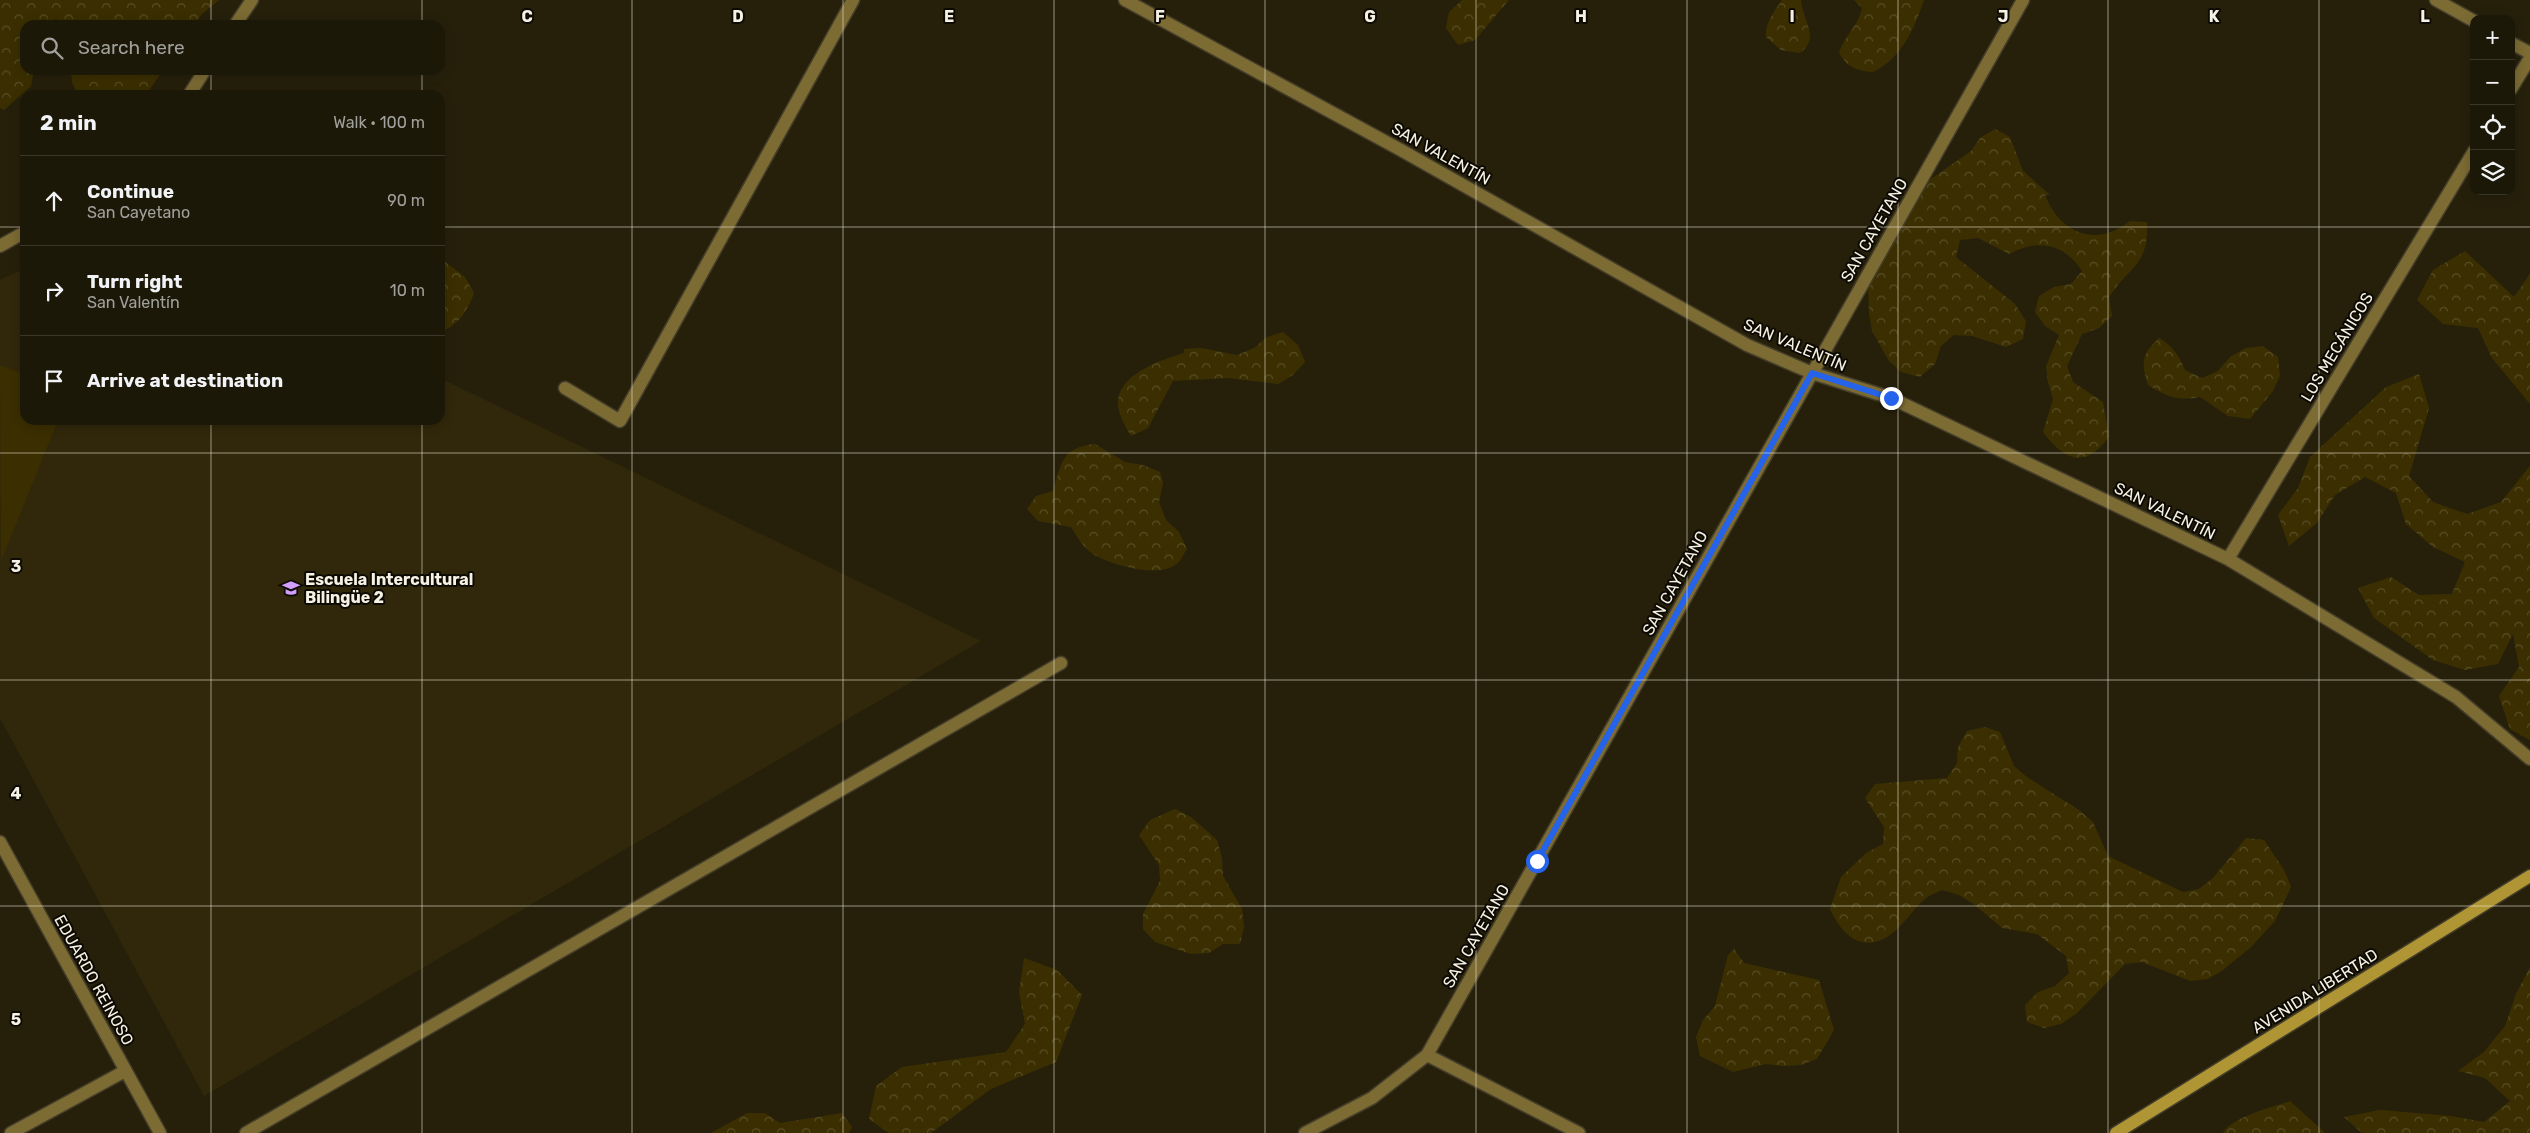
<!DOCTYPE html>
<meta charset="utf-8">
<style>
:root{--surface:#1c1808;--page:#292516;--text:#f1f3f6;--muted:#a0a09c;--line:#3a3729}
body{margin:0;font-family:Rubik,sans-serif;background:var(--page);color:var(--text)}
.controls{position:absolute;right:15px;top:15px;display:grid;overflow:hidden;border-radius:10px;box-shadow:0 2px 12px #0003}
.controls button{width:45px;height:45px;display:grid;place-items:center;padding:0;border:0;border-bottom:1px solid var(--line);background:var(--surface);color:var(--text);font:25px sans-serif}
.stop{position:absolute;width:15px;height:15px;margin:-11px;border:4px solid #2563eb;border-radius:50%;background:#fff}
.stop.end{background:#2563eb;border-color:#fff;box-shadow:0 1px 5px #0008}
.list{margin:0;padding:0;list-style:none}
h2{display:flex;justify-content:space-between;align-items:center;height:65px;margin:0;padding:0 20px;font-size:21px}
h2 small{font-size:16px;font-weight:400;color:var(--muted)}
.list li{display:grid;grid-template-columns:32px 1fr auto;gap:15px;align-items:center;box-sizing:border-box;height:90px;padding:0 20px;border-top:1px solid var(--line)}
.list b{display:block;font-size:19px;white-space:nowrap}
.list p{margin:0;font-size:16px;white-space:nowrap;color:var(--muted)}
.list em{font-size:16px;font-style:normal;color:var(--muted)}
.icon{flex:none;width:28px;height:28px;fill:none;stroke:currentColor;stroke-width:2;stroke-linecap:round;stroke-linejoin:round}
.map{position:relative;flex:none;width:2530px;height:1133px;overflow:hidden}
.search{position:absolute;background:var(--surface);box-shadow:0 2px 12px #0003;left:20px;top:20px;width:425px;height:55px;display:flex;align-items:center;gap:12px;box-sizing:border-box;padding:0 18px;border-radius:15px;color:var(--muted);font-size:19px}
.panel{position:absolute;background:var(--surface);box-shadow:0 2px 12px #0003;left:20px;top:90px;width:425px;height:335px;border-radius:15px}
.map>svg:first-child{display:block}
.built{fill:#31280b}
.grass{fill:#3b2f01}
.forest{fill:url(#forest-crowns)}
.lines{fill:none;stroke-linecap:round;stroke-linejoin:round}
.street-casing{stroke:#433d29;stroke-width:15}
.secondary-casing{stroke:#433d29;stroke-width:15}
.street{stroke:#7c6b33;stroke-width:12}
.secondary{stroke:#b09534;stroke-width:12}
.route{stroke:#2563eb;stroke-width:6}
.grid{fill:none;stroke:#f5f1e4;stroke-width:1;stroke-opacity:0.55}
.labels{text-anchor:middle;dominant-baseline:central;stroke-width:4;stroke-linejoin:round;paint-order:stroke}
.street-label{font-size:16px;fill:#f5f1e4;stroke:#0d0a03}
.poi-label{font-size:16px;font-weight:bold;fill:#f5f1e4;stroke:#0d0a03;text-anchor:start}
.grid-label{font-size:16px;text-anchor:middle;font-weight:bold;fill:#f5f1e4;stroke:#0d0a03;stroke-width:4;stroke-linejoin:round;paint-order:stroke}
</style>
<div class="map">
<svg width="2530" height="1133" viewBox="0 0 2530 1133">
<defs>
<pattern id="forest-crowns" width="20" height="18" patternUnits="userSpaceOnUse" patternTransform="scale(1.25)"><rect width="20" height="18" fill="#3b2f01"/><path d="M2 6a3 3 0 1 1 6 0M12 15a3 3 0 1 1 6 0" fill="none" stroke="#584e26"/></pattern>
</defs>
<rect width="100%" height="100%" fill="#26200b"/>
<!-- built -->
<path class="built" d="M 25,268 L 25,420 L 440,420 L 440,378 L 981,641 L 204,1096 L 0,718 L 0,280 Z"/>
<!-- grass -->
<path class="grass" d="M 0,365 L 25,375 L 25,420 L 58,420 L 1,561 Z"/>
<!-- forest -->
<path class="forest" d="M 0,0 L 219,0 L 202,14 L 194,25 L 59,25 L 56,18 L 52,25 L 25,25 L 25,70 L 34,70 L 31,86 L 4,110 L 0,108 Z
M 1462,0 L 1509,0 L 1475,40 L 1458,45 L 1446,28 L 1449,12 Z
M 1782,0 L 1801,0 C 1802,20 1821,38 1800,53 L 1781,50 L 1766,37 C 1765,22 1774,12 1782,0 Z
M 1854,0 L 1924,0 C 1914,29 1902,58 1873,72 C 1857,71 1847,67 1839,53 C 1844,36 1859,25 1862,8 Z
M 71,70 L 163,70 L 146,95 L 78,95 L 72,82 Z
M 1995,129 L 2010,137 L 2023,171 L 2050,195 L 2045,195 C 2060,234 2097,248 2130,221 L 2147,222 C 2149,266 2130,265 2109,297 L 2112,316 L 2099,328 L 2082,334 L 2067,366 L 2073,382 L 2103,402 L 2109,437 C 2085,469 2065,461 2043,432 L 2053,399 L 2048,382 L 2046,366 L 2059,335 L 2045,326 L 2035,312 L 2039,296 L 2054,287 L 2071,284 L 2082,271 C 2063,242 2038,239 2009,254 L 1978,238 L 1960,240 L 1956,257 L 2015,304 L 2026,321 L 2023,339 L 2006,347 L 1972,336 L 1954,335 L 1941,346 L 1935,364 L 1920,377 L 1901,372 L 1889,361 L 1872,331 L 1869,313 L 1868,280 L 1928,181 L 1971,151 L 1980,138 Z
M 2465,251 L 2514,297 L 2530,274 L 2530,404 L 2492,358 L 2478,328 L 2443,324 L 2417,300 L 2433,270 Z
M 440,258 L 465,277 L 474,293 C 468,310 458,326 440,332 Z
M 1283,332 L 1298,345 L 1305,362 L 1293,375 L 1278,384 L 1228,378 L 1173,381 L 1148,428 L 1131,436 C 1125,426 1118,415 1118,403 C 1118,374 1161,360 1184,353 L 1184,349 L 1201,348 L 1237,355 L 1254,348 L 1267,337 Z
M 2159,338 C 2173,346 2179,356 2185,370 L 2202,378 L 2218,371 L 2230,357 L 2246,348 L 2263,346 L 2278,357 L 2280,376 L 2273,391 L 2250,419 L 2228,416 L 2200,397 C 2177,401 2168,397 2148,385 C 2141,363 2141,355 2159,338 Z
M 2419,374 L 2429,408 L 2409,476 L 2433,502 L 2467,514 L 2501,502 L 2530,466 L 2530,740 L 2510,729 L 2499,696 L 2519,667 L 2513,634 L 2498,664 L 2465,670 L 2433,660 L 2374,618 L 2358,588 L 2391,577 L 2419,595 L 2452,594 L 2465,562 L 2433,547 L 2406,524 L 2396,493 L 2365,477 L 2335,495 L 2317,523 L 2289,546 L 2278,515 L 2298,488 L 2310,457 L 2386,387 Z
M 1095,444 L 1125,462 L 1143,465 L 1160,472 L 1163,483 L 1159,502 L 1166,520 L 1179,532 L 1187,549 C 1184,553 1182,559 1179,562 C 1162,580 1111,565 1093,554 C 1083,548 1077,536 1071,527 L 1038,521 L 1027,509 L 1036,496 L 1053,491 C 1062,462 1061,448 1095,444 Z
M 1985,727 L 2000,732 L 2014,766 L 2027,777 L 2079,810 L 2093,822 L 2108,856 L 2183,892 L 2199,889 L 2213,878 L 2246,838 L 2264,840 L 2284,870 L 2291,887 L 2275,921 L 2251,947 L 2223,970 L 2208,979 L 2190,981 L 2142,962 L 2125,964 L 2077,1013 L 2061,1024 L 2044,1028 L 2027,1022 L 2025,1005 L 2038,992 L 2055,986 L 2069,973 L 2066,956 L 2037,934 L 2002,928 L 1975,905 L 1959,895 L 1942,890 C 1937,893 1929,895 1925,899 C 1912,910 1904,925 1890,935 C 1861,955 1841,933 1830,909 L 1841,877 L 1866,853 L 1883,844 L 1884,827 L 1865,798 L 1875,784 L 1947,778 L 1957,763 L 1958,747 L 1967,731 Z
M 1175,809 L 1191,817 L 1217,840 L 1222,858 L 1223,876 L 1242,909 L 1244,927 L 1240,944 L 1223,944 L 1209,953 L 1191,954 L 1155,942 L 1143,929 L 1143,914 L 1160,881 L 1159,865 L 1139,835 L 1150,820 Z
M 1734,949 L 1744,963 L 1819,980 L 1834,1030 L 1817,1059 L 1801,1065 L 1784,1066 L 1766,1064 L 1733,1072 L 1700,1056 L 1696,1037 L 1703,1020 L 1715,1006 L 1728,955 Z
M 1024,958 L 1057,970 L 1082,995 L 1056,1062 L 991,1089 L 931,1133 L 889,1133 L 869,1119 L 876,1086 L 902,1067 L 1006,1052 L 1025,1024 L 1019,992 Z
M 2530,967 L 2530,1133 L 2362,1133 L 2344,1117 L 2380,1110 L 2451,1116 L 2484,1122 L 2510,1101 L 2485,1078 L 2458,1071 L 2484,1052 L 2505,1026 L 2516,994 Z
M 2290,1101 L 2325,1133 L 2223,1133 C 2231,1117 2273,1107 2290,1101 Z
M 747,1113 L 765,1113 L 780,1123 L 842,1113 L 852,1127 L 849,1133 L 711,1133 Z"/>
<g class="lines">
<!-- street casing -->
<g class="street-casing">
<path id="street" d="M 1125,0 L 1399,149 L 1747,345 L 1812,373 L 1891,398 L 2228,559 L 2456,697 L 2530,759
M 2436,0 L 2474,21
M 235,25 L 252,0
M 2511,43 L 2530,53
M 2511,89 L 2530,58
M 189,95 L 205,70
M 0,246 L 25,232
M 565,388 L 620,421 L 853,0
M 2228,559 L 2474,151
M 0,842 L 160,1133
M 1427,1055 L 1579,1133
M 11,1133 L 125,1071
M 246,1133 L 1061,663
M 1305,1133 L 1372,1098 L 1427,1055 L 2023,0"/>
</g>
<!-- secondary casing -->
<g class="secondary-casing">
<path id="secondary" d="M 2116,1133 L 2530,876"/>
</g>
<!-- street -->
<use href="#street" class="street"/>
<!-- secondary -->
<use href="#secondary" class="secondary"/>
</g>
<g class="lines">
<!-- route -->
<path class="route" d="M 1537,861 L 1812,373 L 1891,398"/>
</g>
<!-- grid -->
<path class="grid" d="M 211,0 L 211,25M 422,0 L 422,25M 632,0 L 632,1133M 843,0 L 843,1133M 1054,0 L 1054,1133M 1265,0 L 1265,1133M 1476,0 L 1476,1133M 1687,0 L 1687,1133M 1898,0 L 1898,1133M 2108,0 L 2108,1133M 2319,0 L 2319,1133M 211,70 L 211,95M 422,70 L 422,95M 0,227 L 25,227M 440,227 L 2530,227M 211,420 L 211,1133M 422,420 L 422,1133M 0,453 L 2530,453M 0,680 L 2530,680M 0,906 L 2530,906"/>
<!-- icons -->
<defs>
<g id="school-bare" transform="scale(1.35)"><path d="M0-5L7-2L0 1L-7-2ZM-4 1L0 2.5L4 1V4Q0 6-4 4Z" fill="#d29dfd" stroke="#0d0a03" stroke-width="2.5" paint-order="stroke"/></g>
</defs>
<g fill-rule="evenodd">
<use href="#school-bare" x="291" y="588"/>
</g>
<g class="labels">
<!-- street labels -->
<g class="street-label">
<text transform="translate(1441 154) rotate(29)">SAN VALENTÍN</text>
<text transform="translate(1874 230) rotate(-60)">SAN CAYETANO</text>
<text transform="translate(1795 345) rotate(23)">SAN VALENTÍN</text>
<text transform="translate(2337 347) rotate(-59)">LOS MECÁNICOS</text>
<text transform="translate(2165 511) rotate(26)">SAN VALENTÍN</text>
<text transform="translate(1675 583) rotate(-61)">SAN CAYETANO</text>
<text transform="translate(1476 936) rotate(-60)">SAN CAYETANO</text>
<text transform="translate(94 980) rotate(61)">EDUARDO REINOSO</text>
<text transform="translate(2315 991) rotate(-32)">AVENIDA LIBERTAD</text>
</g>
<!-- poi labels -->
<g class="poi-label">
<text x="305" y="579">Escuela Intercultural<tspan x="305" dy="18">Bilingüe 2</tspan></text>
</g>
</g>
<g class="grid-label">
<text x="527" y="22">C</text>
<text x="738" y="22">D</text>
<text x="949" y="22">E</text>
<text x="1160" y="22">F</text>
<text x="1370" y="22">G</text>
<text x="1581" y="22">H</text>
<text x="1792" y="22">I</text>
<text x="2003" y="22">J</text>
<text x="2214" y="22">K</text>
<text x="2425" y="22">L</text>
<text x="16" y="572">3</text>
<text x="16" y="799">4</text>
<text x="16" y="1025">5</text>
</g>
</svg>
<div class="controls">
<button>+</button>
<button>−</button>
<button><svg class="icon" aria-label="locate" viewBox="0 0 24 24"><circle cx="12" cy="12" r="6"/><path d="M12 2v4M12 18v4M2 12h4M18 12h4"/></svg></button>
<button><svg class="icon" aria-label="layers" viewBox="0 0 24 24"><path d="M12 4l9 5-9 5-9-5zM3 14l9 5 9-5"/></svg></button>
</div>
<div class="stop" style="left:1537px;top:861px"></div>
<div class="stop end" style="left:1891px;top:398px"></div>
<div class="search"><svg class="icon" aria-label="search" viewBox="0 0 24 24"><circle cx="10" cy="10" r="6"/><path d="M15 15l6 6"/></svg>Search here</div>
<section class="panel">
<h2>2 min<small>Walk · 100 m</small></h2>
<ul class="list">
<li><svg class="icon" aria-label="ahead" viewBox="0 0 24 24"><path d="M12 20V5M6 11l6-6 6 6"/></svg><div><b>Continue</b><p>San Cayetano</p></div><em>90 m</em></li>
<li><svg class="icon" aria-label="right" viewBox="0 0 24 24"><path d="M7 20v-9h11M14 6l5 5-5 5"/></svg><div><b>Turn right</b><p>San Valentín</p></div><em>10 m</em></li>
<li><svg class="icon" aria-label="arrive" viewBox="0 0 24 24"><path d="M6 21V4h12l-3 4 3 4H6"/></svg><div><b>Arrive at destination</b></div></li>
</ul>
</section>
</div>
